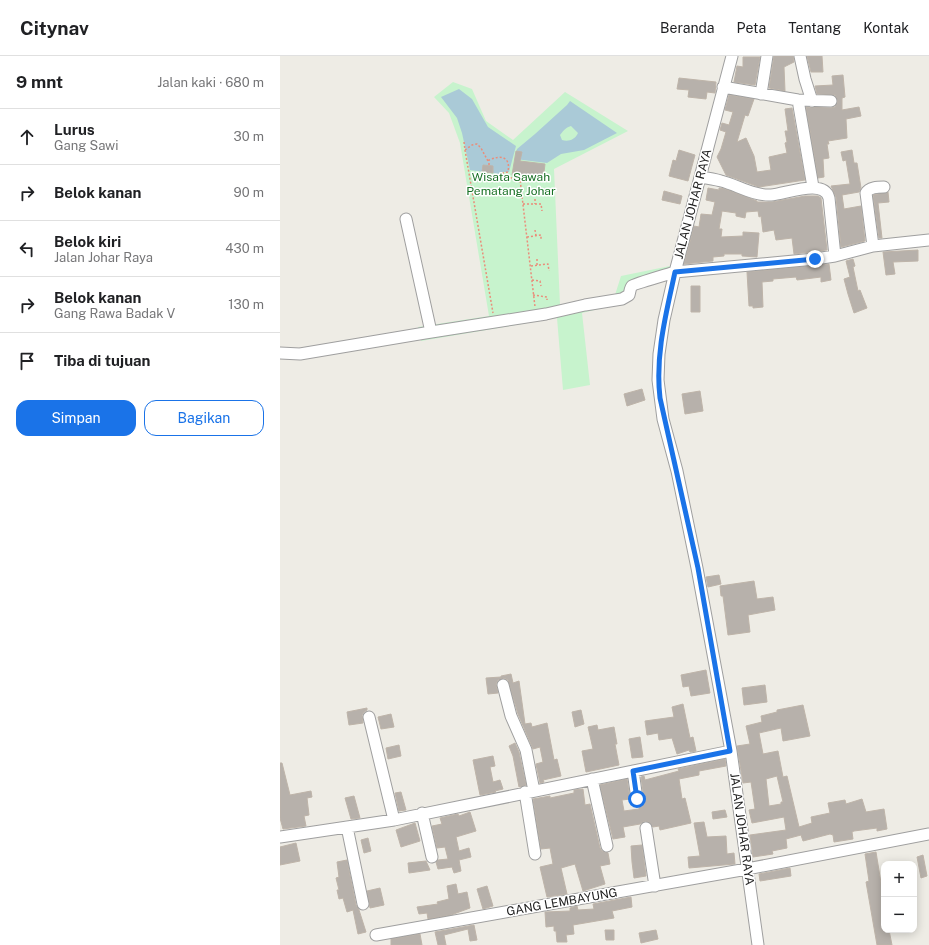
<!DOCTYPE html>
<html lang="id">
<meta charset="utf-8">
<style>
:root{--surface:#fff;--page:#f2f2f2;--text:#202124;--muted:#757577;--line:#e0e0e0;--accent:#1a73e8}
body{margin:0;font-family:"Public Sans",sans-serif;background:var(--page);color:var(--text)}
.controls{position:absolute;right:12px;bottom:12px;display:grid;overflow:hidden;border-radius:8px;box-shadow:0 2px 10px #0003}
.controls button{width:36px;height:36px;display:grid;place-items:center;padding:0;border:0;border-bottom:1px solid var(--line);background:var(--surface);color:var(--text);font:20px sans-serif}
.stop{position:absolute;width:12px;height:12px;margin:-9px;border:3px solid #1a73e8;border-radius:50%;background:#fff}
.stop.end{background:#1a73e8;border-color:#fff;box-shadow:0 1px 4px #0008}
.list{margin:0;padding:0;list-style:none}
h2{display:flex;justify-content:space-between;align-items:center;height:52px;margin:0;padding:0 16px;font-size:17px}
h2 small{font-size:13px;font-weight:400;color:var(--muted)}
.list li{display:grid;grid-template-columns:26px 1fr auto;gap:12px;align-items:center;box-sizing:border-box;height:56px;padding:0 16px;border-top:1px solid var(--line)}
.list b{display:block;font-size:15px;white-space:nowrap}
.list p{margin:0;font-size:13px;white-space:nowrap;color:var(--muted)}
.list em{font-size:13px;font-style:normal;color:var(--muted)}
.actions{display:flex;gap:8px;padding:12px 16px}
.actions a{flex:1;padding:9px 0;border:1px solid var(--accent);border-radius:12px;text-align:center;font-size:14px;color:var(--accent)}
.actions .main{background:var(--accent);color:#fff}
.icon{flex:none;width:22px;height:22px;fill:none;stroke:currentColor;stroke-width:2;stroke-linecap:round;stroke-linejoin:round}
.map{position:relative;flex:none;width:649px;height:889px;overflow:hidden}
header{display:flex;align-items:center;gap:24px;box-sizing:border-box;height:56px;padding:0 20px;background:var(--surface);border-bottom:1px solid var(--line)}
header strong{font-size:19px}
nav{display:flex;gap:22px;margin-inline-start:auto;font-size:14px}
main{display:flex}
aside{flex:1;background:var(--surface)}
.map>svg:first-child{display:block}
.park{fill:#c7f3cd}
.water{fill:#aacad7;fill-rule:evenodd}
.building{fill:#b7b1ab;stroke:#beb4a9;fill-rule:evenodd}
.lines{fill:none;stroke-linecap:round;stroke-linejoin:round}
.minor-casing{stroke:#9f9f9f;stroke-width:13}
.path{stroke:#ea8d7a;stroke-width:1.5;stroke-dasharray:2 2;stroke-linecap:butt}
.minor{stroke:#fff;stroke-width:11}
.route{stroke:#1a73e8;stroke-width:5}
.labels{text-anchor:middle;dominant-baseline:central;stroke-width:3;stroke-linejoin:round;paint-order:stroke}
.park-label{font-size:12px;fill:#187025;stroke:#fff}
.street-label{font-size:12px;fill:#1e1e1e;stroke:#fff}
</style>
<header>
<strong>Citynav</strong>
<nav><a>Beranda</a><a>Peta</a><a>Tentang</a><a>Kontak</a></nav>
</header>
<main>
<aside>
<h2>9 mnt<small>Jalan kaki · 680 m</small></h2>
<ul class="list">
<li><svg class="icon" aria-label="ahead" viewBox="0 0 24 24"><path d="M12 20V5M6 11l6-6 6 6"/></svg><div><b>Lurus</b><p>Gang Sawi</p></div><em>30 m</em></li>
<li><svg class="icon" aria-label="right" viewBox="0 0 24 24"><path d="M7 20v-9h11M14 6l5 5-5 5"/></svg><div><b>Belok kanan</b></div><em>90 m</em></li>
<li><svg class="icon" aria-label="left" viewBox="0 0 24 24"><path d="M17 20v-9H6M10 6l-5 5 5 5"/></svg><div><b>Belok kiri</b><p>Jalan Johar Raya</p></div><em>430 m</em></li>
<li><svg class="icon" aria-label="right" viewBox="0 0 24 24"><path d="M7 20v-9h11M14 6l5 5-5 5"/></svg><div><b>Belok kanan</b><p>Gang Rawa Badak V</p></div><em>130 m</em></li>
<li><svg class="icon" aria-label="arrive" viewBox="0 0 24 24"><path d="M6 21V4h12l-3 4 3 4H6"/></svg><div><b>Tiba di tujuan</b></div></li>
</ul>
<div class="actions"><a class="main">Simpan</a><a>Bagikan</a></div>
</aside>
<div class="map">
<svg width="649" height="889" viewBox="0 0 649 889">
<rect width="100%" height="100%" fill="#eeece5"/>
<!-- park -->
<path class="park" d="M 173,26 L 192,33 L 206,65 L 233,84 L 285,36 L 348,75 L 274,113 L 280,249 L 335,239 L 341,220 L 390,210 L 389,223 L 356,232 L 350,245 L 302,257 L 310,329 L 283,334 L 277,262 L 141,285 L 138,271 L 209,260 L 180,87 L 169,57 L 154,41 Z"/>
<!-- water -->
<path class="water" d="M 179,33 L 192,43 L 208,71 L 236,90 L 229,116 L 223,116 L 219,118 L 190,114 L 182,77 L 177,62 L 161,41 Z
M 290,45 L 337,77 L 304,94 L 281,98 L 267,107 L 235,103 L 237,93 L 255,78 L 287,49 ZM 291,70 L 298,77 C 295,84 288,86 282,84 L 280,79 C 284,74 285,72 291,70 Z"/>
<!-- building -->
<path class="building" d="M 494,0 L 513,0 L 514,6 L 504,11 L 505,35 L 489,32 Z
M 527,0 L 542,0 L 543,16 L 531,16 Z
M 463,1 L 480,1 L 475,29 L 454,26 L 457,10 L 463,11 Z
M 563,19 L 565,41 L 562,42 L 562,54 L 579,51 L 581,60 L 566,63 L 567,82 L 548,85 L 549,88 L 547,88 L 549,102 L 543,103 L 544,121 L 538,122 L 526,51 L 551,52 L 555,51 L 558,45 L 555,39 L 537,38 L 535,30 L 553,29 L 552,20 Z
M 399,22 L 436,26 L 435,37 L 427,36 L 426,43 L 408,41 L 409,34 L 397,33 Z
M 449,39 L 474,43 L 468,60 L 465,59 L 457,86 L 466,82 L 474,100 L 477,116 L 491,114 L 489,101 L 507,97 L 505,87 L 507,86 L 505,75 L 508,75 L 505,53 L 512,52 L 525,124 L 479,131 L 446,119 L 437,101 L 441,93 L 446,76 L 440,74 L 442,67 L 449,69 L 453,56 L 445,54 Z
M 399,94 L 415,99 L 408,125 L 389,120 L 393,104 L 396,105 Z
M 572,94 L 574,107 L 577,107 L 581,132 L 579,136 L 562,139 L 564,153 L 581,150 L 585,185 L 561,191 L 556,141 L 551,130 L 570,128 L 566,104 L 563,105 L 561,96 Z
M 236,95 L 242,96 L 240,105 L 265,108 L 263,124 L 232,119 Z
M 203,109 L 213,110 L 213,117 L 202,116 Z
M 428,132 L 439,134 L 439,132 L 445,133 L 477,145 L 477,146 L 492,146 L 525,140 L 538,140 L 541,142 L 547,194 L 514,198 L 512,182 L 496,184 L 494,174 L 483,176 L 481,160 L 479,161 L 478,155 L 466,156 L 465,162 L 456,160 L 456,157 L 442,155 L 439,173 L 442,173 L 441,181 L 463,180 L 463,176 L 479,177 L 477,201 L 462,200 L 462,198 L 444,198 L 444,200 L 433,201 L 433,205 L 404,208 L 414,170 L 419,171 L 421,158 L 432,159 L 435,146 L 426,144 Z
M 384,135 L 402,140 L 400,148 L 382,144 Z
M 608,136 L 609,146 L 598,147 L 602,182 L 599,182 L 593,139 Z
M 638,194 L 638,205 L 613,206 L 615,218 L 606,219 L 603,196 Z
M 573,203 L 575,210 L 573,211 L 578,235 L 580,234 L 587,252 L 574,257 L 568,238 L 564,223 L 570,221 L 566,205 Z
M 549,208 L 551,224 L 541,226 L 541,221 L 517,224 L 516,221 L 493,223 L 493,225 L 482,226 L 483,251 L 473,252 L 473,250 L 469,250 L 467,216 Z
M 411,230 L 420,230 L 420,256 L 411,256 Z
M 362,333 L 365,344 L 347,350 L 344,338 Z
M 420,335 L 423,355 L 405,358 L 402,338 Z
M 439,519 L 441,528 L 428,531 L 426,521 Z
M 474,525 L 477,543 L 493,541 L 495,554 L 468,559 L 470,576 L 448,579 L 443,540 L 441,540 L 440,530 Z
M 426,614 L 430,637 L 411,640 L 409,630 L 403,631 L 401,619 Z
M 231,618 L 233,627 L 239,625 L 245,668 L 251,667 L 252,671 L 267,667 L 274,704 L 277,703 L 281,720 L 263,724 L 264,726 L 260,727 L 256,708 L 263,706 L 260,691 L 253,693 L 238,658 L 228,624 L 224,622 L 218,624 L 216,628 L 218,637 L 208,638 L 206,622 L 221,621 L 221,620 Z
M 485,629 L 487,646 L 464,649 L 462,632 Z
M 403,648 L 410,682 L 413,681 L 416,695 L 410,696 L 409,694 L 397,698 L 392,682 L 379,684 L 378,677 L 367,679 L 365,665 L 394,661 L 392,651 Z
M 523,649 L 530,680 L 503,685 L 501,672 L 479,677 L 483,698 L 498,695 L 503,721 L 507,720 L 519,771 L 532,767 L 531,761 L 550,757 L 548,747 L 565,744 L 566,748 L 582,743 L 586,756 L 604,753 L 607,773 L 597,775 L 597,772 L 574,775 L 572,776 L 573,783 L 554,786 L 553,779 L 550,778 L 523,785 L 521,779 L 506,783 L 507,792 L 492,795 L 493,798 L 473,801 L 470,779 L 506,774 L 504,761 L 472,767 L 469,754 L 475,753 L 471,726 L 463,727 L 457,690 L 470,688 L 466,670 L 482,666 L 481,660 L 497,656 L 497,654 ZM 497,720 L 503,746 L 501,746 L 501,748 L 489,750 L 486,723 Z
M 87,652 L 87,654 L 84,656 L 82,659 L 83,667 L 69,669 L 67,656 Z
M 301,654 L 304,668 L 295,671 L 292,656 Z
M 111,658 L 114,671 L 101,673 L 98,661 Z
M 317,669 L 318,674 L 334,671 L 337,688 L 335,688 L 339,709 L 306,716 L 302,695 L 313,693 L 308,671 Z
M 360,681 L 363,701 L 352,702 L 349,683 Z
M 235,687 L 239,696 L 246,729 L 239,731 L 233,700 L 229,690 Z
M 119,689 L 121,700 L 108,703 L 106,692 Z
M 213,700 L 215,710 L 210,711 L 213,726 L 220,724 L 223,733 L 215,735 L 216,736 L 200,739 L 193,704 Z
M 445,703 L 446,710 L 419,715 L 419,719 L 399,723 L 402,743 L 405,742 L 411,767 L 380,774 L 379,770 L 373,771 L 369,766 L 365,765 L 360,768 L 343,771 L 345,781 L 333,783 L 320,729 L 347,723 L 350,743 L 342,744 L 344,755 L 359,753 L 359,750 L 363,746 L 364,742 L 361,721 L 364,720 L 365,724 L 399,715 L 398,713 Z
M 0,707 L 2,707 L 10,739 L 31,735 L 32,741 L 27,742 L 29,759 L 24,760 L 26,770 L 3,773 L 0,762 Z
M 303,733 L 305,749 L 310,748 L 320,792 L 322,795 L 328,797 L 330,808 L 320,810 L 325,828 L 303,835 L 295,808 L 281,812 L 287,838 L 267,841 L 260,811 L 273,808 L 270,792 L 261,793 L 253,743 L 270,740 L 270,742 L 294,737 L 294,734 Z
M 121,736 L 126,754 L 119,755 L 115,737 Z
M 74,740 L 80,762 L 71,763 L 65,742 Z
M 445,754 L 447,761 L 433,763 L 432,756 Z
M 190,756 L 196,775 L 176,781 L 179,795 L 189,792 L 191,801 L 179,804 L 181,815 L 174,817 L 172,811 L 158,813 L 156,806 L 158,804 L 168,803 L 165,791 L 157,792 L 152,770 L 162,768 L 160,762 L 178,758 L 179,760 Z
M 424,766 L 427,781 L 446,780 L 447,798 L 454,797 L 455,808 L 409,812 L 408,801 L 420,800 L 414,767 Z
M 135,767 L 140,785 L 121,791 L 116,774 Z
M 88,782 L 91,795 L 84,797 L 81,784 Z
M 16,787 L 20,805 L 0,809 L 0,791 Z
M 362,789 L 366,820 L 354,822 L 352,806 L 351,790 Z
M 596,796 L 604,845 L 604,874 L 609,874 L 612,889 L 597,889 L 586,826 L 589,825 L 585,798 Z
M 643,799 L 647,820 L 641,822 L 637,801 Z
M 67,804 L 76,849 L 79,854 L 86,876 L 78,878 L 73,854 L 67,856 L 63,842 L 59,843 L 57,834 L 59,834 L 56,822 L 59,821 L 57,806 Z
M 146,805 L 150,814 L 129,817 L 128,807 Z
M 510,812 L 511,820 L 480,825 L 479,818 Z
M 176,828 L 178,838 L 187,836 L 190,852 L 171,859 L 148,863 L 147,857 L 139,858 L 137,851 L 158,848 L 157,846 L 169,843 L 167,830 Z
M 207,830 L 213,850 L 203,853 L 197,833 Z
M 100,832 L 104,849 L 90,852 L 87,835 Z
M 351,841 L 352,851 L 332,855 L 334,862 L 293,869 L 294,878 L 286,879 L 287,886 L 277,886 L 276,875 L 274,875 L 274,870 L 266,871 L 265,856 L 290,855 L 290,852 L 297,850 L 298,854 L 314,853 L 313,848 Z
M 194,869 L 197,884 L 190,885 L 188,873 L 164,879 L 166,889 L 158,889 L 155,876 Z
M 325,874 L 334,874 L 334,884 L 326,884 Z
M 376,874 L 378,883 L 361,887 L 359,877 Z
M 140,878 L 142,889 L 111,889 L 111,883 Z"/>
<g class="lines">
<!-- minor casing -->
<g class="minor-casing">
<path id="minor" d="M 452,0 L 395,216 L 384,264 L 379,298 L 378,324 L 383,363 L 397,415 L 417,512 L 451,695 L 478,889
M 520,0 L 525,23 L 532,45
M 443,31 L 518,44 L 551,45
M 481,38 L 487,0
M 518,44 L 533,131
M 420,121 C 427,122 434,123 441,125 C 457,129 474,140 491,139 C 506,138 544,122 549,142 L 555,200
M 126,163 L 151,276
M 593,190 L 586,137 C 589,131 598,131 604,131
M 0,297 L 20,298 L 145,277 L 266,258 L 305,249 L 342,243 L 349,239 C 350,236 350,232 352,230 C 354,228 389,218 395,216 L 535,203 L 555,200 L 593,190 L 649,184
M 223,629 L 231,660 L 246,694 L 254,735
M 89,661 L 114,764
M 353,715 L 357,743
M 312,723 L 327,790
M 245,736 L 255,798
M 142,757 L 152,801
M 67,771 L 83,848
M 366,772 L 375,830
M 0,781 L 114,764 L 451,695
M 96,879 L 467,813 L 649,778"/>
</g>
<!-- path -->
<path class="path" d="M 184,86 L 185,94 L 192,89 L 197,88 L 201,92 L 208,105
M 185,94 L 213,257
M 209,109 L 209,104 C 220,99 231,100 228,116 L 223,117 L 223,121 L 240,123 L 255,251
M 255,143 L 255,148
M 243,148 L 261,148 L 262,155
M 255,174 L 256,180
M 247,181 L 261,179 L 261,183
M 257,203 L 257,209
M 251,210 L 268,208 L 269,215
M 252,224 L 260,225 L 261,230
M 253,239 L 267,241 L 267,244"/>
<!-- minor -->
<use href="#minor" class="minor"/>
</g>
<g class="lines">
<!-- route -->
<path class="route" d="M 357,743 L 353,715 L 450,695 L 418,512 L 380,342 C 375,299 386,258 395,216 L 535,203"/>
</g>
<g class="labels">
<!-- park labels -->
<g class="park-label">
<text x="231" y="121">Wisata Sawah<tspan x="231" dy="14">Pematang Johar</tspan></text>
</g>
<!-- street labels -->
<g class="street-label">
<text transform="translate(413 148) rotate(-75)">JALAN JOHAR RAYA</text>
<text transform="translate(462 773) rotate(82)">JALAN JOHAR RAYA</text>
<text transform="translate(282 846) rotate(-10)">GANG LEMBAYUNG</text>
</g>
</g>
</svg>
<div class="controls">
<button>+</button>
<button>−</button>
</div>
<div class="stop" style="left:357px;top:743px"></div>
<div class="stop end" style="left:535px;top:203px"></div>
</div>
</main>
